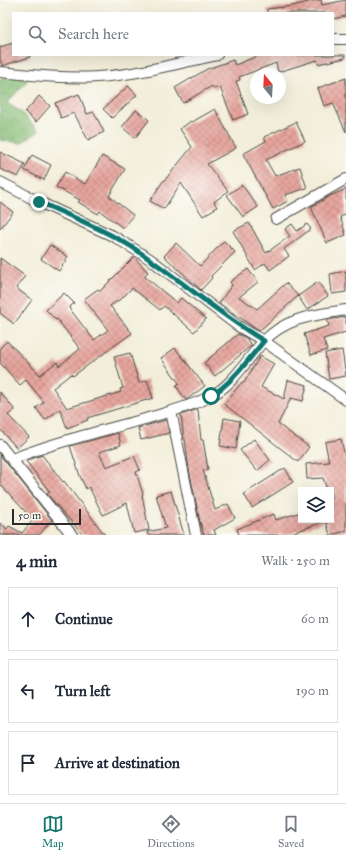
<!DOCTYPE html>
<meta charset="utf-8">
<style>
:root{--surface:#fff;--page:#f6f6f7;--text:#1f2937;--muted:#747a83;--line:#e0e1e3;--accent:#0f766e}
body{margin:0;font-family:"IM FELL Great Primer",serif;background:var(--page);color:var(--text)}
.controls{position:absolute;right:12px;bottom:12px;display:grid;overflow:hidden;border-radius:0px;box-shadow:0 4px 16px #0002}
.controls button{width:36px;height:36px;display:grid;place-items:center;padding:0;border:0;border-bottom:1px solid var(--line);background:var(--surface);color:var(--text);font:20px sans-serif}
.compass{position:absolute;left:250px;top:68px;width:36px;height:36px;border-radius:50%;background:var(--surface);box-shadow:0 4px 16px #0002;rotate:342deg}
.scale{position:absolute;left:12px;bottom:10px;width:69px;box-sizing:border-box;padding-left:4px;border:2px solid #2b2b2b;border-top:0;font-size:11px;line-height:14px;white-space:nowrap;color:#2b2b2b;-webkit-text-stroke:3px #fdfcf7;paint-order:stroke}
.stop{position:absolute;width:12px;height:12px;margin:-9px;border:3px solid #0f766e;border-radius:50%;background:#fff}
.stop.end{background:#0f766e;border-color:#fff;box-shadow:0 1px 4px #0008}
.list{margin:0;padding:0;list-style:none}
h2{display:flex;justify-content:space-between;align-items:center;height:52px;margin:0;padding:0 16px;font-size:17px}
h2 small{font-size:13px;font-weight:400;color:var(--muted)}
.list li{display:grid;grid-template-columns:26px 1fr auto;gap:12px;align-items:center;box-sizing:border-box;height:64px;margin:0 8px 8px;padding:0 8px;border:1px solid var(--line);border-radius:0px}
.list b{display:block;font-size:15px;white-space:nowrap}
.list em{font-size:13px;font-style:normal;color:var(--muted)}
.icon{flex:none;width:22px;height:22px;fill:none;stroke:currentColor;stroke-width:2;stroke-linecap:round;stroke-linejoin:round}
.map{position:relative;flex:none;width:346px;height:535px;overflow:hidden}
.search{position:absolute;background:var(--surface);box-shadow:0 4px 16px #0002;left:12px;right:12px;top:12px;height:44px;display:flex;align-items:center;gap:10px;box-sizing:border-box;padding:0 14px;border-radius:0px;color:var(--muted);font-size:15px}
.sheet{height:268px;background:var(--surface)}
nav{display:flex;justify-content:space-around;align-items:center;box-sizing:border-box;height:56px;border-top:1px solid var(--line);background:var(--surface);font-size:11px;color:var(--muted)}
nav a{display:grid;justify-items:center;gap:2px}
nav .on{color:var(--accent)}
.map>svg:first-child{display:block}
.forest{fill:url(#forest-crowns);stroke:#587350}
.building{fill:url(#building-cross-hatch)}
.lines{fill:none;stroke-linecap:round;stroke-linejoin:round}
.minor-casing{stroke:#494845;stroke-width:12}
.minor{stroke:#fff;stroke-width:10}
.route{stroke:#0f766e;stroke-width:5}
</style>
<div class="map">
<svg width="346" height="535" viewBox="0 0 346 535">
<defs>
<pattern id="forest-crowns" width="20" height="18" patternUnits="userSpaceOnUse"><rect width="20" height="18" fill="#86bb75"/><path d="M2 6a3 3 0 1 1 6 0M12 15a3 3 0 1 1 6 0" fill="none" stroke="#6e9860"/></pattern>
<pattern id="building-cross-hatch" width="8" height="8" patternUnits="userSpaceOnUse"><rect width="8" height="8" fill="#e7a69e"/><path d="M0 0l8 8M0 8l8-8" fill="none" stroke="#bb8781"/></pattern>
</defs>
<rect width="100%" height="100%" fill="#fdfcf7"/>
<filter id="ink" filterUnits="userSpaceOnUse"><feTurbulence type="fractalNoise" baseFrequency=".025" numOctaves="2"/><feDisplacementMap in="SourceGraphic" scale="8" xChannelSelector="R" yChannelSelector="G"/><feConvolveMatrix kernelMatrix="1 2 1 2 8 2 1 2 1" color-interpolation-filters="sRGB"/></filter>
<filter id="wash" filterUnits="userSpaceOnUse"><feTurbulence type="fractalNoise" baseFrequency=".012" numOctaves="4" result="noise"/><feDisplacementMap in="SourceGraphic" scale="16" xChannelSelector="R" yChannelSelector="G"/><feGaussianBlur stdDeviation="0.9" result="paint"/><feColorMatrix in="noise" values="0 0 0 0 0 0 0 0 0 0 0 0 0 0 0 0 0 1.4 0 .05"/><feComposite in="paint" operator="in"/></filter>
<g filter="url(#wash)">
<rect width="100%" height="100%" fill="#f2eed9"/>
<!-- forest -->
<path class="forest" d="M 14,75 L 25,76 L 27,81 L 7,103 L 21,112 L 39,131 L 21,143 L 0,140 L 0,79 Z"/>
<g id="blocks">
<!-- building -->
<path class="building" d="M 316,0 L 321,0 L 322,5 L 346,0 L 346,16 L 333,19 L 333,13 L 267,13 L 267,9 L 292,6 Z
M 13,43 L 13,55 L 30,55 L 30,57 L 2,66 L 0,59 L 0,47 Z
M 260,55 L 345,55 L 345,58 L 318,64 L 317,60 L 278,72 L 276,63 L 239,77 L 240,80 L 236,81 L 248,114 L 233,120 L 220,87 L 213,89 L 212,86 L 183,103 L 175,88 L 207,69 L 233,60 L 235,65 Z
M 346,78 L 346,132 L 333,103 L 324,106 L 318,88 Z
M 128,86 L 137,95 L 112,118 L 103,109 Z
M 79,94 L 87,114 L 94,112 L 104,132 L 88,140 L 74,113 L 61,118 L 55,103 Z
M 39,96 L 50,106 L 36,122 L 25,112 Z
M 215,109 L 236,148 L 207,164 L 228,191 L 214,202 L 217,207 L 203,216 L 181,183 L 164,209 L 150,201 L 163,181 L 164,181 L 192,147 L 180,129 L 191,121 L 192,122 Z
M 136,110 L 149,120 L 135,138 L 122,127 Z
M 296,122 L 305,141 L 266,160 L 275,176 L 300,167 L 307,188 L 285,195 L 288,201 L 273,209 L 243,154 L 266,141 L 264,137 Z
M 0,152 L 25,164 L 18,177 L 0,169 Z
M 32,155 L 51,165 L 44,180 L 24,170 Z
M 102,156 L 125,169 L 109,196 L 133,215 L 123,228 L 100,211 L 98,214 L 78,202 L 80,200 L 56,187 L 65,172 L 85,184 Z
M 242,185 L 258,207 L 243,217 L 227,195 Z
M 346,189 L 346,214 L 340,217 L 346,235 L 327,243 L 311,207 L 330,196 Z
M 0,202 L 13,212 L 0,229 Z
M 249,223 L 266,253 L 290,236 L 285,229 L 292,224 L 297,231 L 307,224 L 311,229 L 284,249 L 289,256 L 270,270 L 265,263 L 255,270 L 233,231 Z
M 224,241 L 235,252 L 211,276 L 212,278 L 201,290 L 164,256 L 176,243 L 200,266 Z
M 50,245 L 68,257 L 59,271 L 41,259 Z
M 134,257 L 148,272 L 144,276 L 177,303 L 181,298 L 206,319 L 194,332 L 164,306 L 160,310 L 132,288 L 122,298 L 110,306 L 132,333 L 73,376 L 71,374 L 53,388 L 67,408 L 121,392 L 120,389 L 123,388 L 114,357 L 130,353 L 139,383 L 147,380 L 153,398 L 87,418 L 88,420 L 67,428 L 60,409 L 45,420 L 36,408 L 44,402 L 26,380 L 20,385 L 0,363 L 0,348 L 7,341 L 40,375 L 57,362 L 59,366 L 80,349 L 57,319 L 56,320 L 46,310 L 64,293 L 74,303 L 69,308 L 94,340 L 108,330 L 84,299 L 98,289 L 100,291 Z
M 0,258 L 25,276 L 16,288 L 32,300 L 14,324 L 0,313 Z
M 248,269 L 258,282 L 239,297 L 257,309 L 286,283 L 298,296 L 318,282 L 328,296 L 307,310 L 298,296 L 259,331 L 219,303 L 232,285 L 230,282 Z
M 346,271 L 346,292 L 332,294 L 330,274 Z
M 346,317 L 346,332 L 323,339 L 327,350 L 311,355 L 304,334 L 329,326 L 327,320 Z
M 238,334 L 248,339 L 247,340 L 252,345 L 215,376 L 204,363 Z
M 175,348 L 205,386 L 186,400 L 176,386 L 179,383 L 161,358 Z
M 342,350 L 346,376 L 329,379 L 325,353 Z
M 260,356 L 274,364 L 261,387 L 284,399 L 288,380 L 307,385 L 303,401 L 291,398 L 278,424 L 309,447 L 298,462 L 224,404 L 242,382 L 244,383 Z
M 0,392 L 15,410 L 8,415 L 29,437 L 17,448 L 0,429 Z
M 195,410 L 198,410 L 201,440 L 203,440 L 208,469 L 203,470 L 215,510 L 228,504 L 235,518 L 214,530 L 216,535 L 204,535 L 200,522 L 189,469 L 185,439 L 184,439 L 181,415 Z
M 224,418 L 240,421 L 236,449 L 220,446 Z
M 166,420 L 169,433 L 141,440 L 138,428 Z
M 118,433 L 121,445 L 99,452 L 106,467 L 134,456 L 140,470 L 136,472 L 143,494 L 142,495 L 149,530 L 134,533 L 127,503 L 103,515 L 89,487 L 86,489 L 80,476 L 70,446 Z
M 254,439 L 270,460 L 257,471 L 240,450 Z
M 341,439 L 346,461 L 346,531 L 330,535 L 326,521 L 286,535 L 239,535 L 237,529 L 274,514 L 276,520 L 301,512 L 301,520 L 331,520 L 331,490 L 327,490 L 323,478 L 307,479 L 306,464 L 329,462 L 325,442 Z
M 0,455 L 52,520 L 39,535 L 0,535 L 0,523 L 7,529 L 9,526 L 22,533 L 33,520 L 0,484 Z
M 42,455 L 63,482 L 64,481 L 105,535 L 83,535 L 47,494 L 50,492 L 26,461 Z
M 285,468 L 293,482 L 252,508 L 244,494 Z
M 171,491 L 184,535 L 148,535 L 147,532 L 166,528 L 156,495 Z"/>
</g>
</g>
<g filter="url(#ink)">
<use href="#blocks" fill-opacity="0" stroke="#494845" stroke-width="1"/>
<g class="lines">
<!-- minor casing -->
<g class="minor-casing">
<path id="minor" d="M 333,39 L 346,39
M 0,72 C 32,75 65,79 97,77 C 137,75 178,63 217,55
M 0,182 L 39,202 L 113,236 L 131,247 L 150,259 L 238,326 L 264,341 L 346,400
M 276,219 L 346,179
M 171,411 L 196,535
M 0,445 L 72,535
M 12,459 C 55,442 101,431 145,419 C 167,412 191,407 211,396 C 234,384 246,360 263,342 C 286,317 315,315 346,310"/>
</g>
<!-- minor -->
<use href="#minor" class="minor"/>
</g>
</g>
<g class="lines" filter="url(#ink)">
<!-- route -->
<path class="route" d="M 39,202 C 70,216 104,229 132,247 C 177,277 217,313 264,341 C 247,361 233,382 211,396"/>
</g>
</svg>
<div class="controls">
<button><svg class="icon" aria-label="layers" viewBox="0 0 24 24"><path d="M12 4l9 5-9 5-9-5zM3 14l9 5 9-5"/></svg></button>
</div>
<svg class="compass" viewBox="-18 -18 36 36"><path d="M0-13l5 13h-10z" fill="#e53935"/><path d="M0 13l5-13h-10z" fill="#747a83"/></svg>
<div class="scale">50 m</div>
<div class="stop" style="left:211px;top:396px"></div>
<div class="stop end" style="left:39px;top:202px"></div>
<div class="search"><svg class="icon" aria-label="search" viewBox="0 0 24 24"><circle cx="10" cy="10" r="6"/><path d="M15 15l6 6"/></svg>Search here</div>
</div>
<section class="sheet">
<h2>4 min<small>Walk · 250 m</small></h2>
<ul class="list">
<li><svg class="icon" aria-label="ahead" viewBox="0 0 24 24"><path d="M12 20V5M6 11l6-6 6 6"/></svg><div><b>Continue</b></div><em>60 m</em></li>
<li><svg class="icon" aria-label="left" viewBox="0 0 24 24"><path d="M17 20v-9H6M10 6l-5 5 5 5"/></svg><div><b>Turn left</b></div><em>190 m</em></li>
<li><svg class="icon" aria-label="arrive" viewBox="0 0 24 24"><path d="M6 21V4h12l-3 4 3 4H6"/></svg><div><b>Arrive at destination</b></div></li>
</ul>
</section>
<nav>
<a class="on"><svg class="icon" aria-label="map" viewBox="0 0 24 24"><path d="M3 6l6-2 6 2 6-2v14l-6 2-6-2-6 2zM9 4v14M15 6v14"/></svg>Map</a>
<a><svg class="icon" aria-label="directions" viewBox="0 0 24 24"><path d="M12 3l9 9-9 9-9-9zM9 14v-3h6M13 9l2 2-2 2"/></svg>Directions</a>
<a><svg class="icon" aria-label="saved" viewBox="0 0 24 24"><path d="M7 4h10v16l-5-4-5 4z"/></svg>Saved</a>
</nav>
